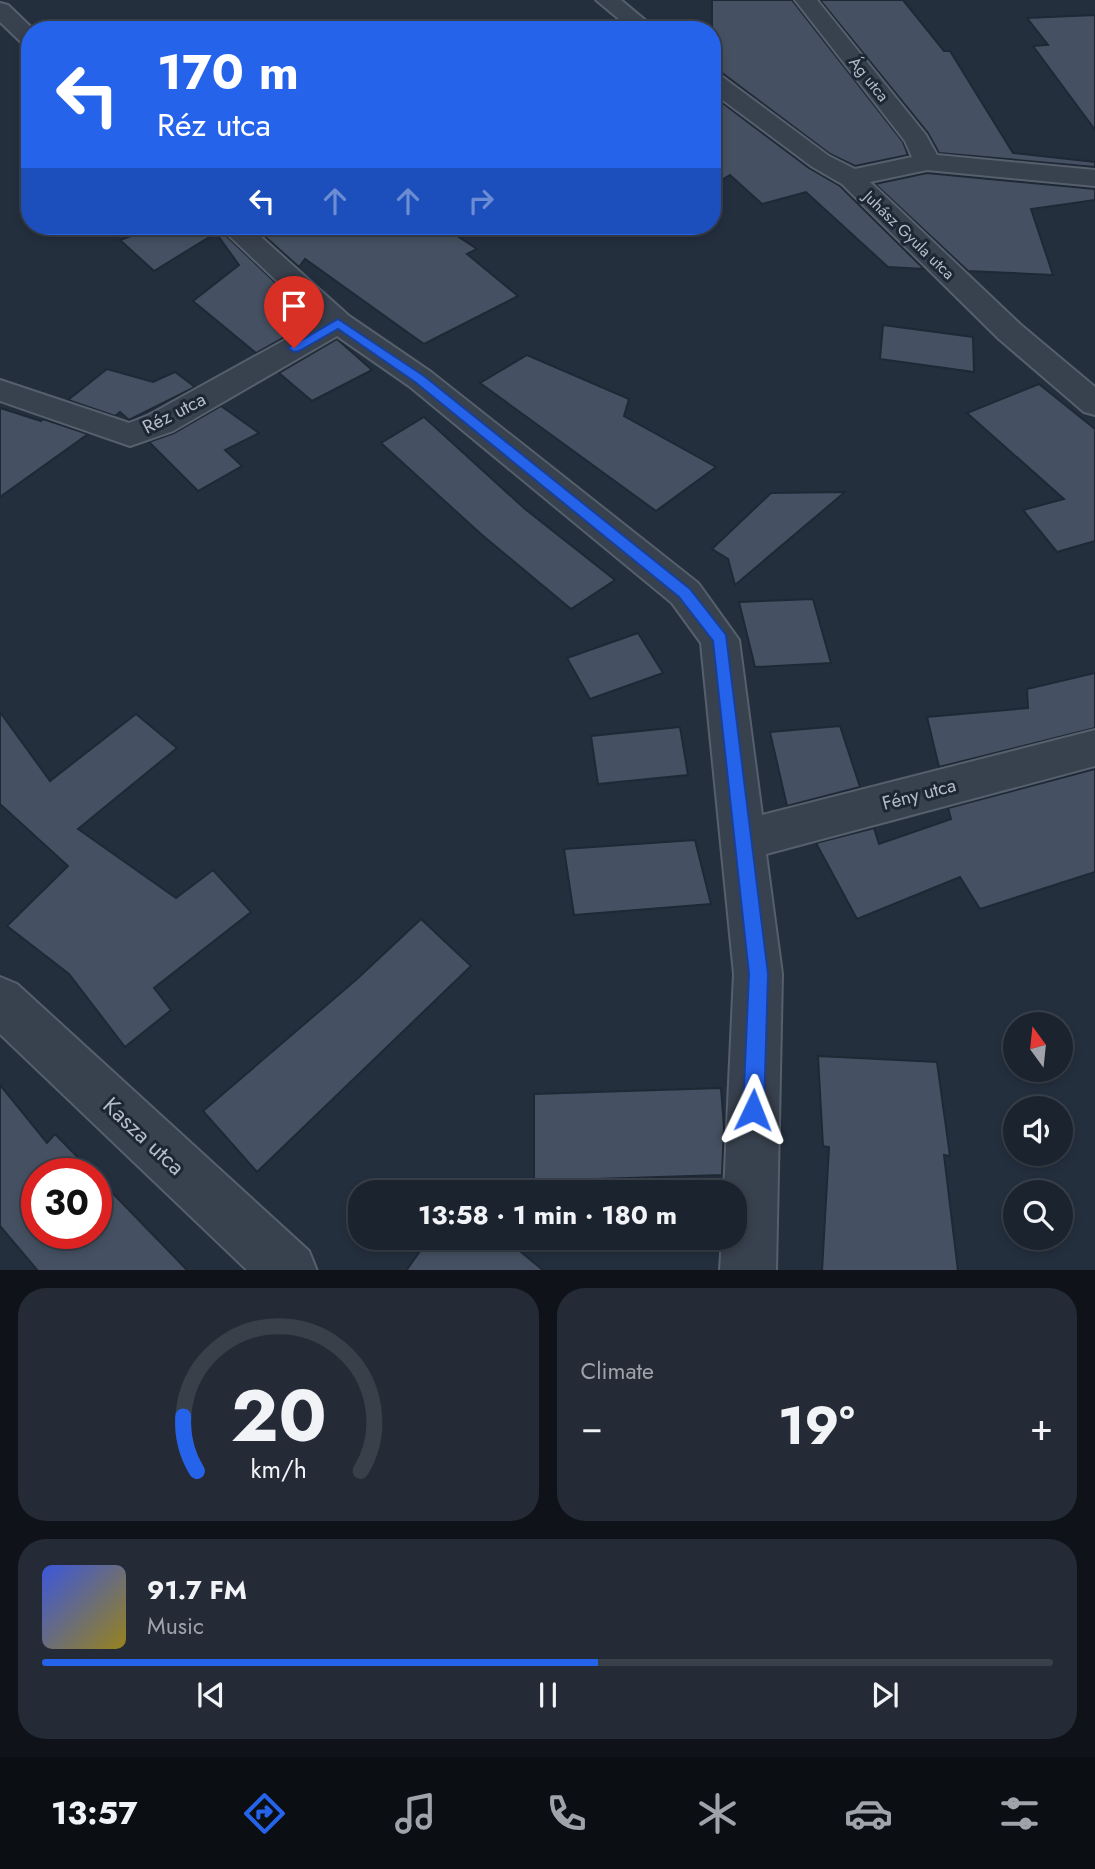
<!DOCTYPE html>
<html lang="en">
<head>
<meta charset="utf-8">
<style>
  body { margin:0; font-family:Jost,sans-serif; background:#242b36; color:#f1f3f6; height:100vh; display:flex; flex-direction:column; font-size:26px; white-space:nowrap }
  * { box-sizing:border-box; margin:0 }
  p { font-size:23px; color:#a0a4aa }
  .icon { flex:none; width:38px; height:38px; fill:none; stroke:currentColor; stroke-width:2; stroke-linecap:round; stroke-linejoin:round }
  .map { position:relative; height:1270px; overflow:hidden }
  .details { display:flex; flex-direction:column; gap:18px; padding:18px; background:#0f1319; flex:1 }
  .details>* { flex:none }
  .banner { position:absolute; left:21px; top:21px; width:700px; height:214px; border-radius:28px; box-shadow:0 4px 10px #0003,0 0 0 2px #39404a; background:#2563eb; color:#fff; overflow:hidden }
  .needle { width:46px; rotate:345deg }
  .controls { position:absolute; left:1003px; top:1012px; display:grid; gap:14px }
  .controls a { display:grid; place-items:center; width:70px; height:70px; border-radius:50%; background:#1b232e; box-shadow:0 4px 10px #0003,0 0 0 2px #39404a; font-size:35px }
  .speed { position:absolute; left:21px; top:1158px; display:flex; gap:14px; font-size:35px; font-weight:700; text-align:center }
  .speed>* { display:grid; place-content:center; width:91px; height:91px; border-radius:50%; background:#1b232e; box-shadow:0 4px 10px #0003,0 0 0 2px #39404a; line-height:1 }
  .speed .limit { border:10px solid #d22; background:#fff; color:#111 }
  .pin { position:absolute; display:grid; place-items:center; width:60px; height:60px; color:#fff; margin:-72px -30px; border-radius:50% 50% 50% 0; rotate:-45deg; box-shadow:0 0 7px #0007 }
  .pin .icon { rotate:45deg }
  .me { position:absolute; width:77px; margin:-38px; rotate:2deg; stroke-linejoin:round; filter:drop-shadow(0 0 5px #0008) }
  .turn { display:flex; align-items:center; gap:24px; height:147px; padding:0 21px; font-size:32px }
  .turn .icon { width:91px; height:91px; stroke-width:2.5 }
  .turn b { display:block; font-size:49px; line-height:60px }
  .lanes { display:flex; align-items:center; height:66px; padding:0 21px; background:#0003; justify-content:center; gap:35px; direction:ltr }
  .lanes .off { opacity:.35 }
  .big { font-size:52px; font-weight:700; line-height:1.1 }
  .details .widget { flex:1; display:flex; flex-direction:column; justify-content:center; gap:10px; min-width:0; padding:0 24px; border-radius:28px; background:#242b36 }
  .details .dial { align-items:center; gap:0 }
  .dial svg { height:182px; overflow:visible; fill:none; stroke:#39404a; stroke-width:7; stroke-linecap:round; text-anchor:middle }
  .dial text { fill:#f1f3f6; stroke:none }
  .song { display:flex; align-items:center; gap:21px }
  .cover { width:84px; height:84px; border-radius:10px; background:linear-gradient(135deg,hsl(230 70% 55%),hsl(50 70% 35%)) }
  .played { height:7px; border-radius:4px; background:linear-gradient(90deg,#2563eb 55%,#39404a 55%) }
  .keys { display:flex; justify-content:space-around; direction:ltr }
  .heat { display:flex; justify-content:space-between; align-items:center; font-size:38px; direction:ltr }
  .details .tiles { flex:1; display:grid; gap:18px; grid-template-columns:1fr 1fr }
  .widget:last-child { grid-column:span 2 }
  .trip { position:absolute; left:348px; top:1180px; width:399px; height:70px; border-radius:28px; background:#1b232e; box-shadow:0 4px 10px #0003,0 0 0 2px #39404a; font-weight:700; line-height:70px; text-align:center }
  .dock { display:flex; height:112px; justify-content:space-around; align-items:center; background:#0b0e12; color:#a0a4aa }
  .dock .icon { width:49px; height:49px }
  .dock .on { color:#2563eb }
  .dock b { font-size:32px; color:#f1f3f6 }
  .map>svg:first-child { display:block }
</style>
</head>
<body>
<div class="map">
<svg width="1095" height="1271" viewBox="0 0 1095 1271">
  <rect width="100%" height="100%" fill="#242f3e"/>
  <g fill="#455162" stroke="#1f2835" stroke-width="2">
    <path d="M 712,0 L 792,0 L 903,142 L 908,155 L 855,166 L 830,154 L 722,73 L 712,71 Z"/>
    <path d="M 820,0 L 903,0 L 944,51 L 950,51 L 1013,153 L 1095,162 L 1095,167 L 939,153 L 928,133 Z"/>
    <path d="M 1095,15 L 1095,130 L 1033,46 L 1048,45 L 1027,18 Z"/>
    <path d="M 712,95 L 809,168 L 840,186 L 924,269 L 888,267 L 806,192 L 762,204 L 730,175 L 712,186 Z"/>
    <path d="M 927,173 L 1095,189 L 1095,200 L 1031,209 L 1053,275 L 968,271 L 875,184 Z"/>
    <path d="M 159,226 L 216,226 L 315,320 L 256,353 L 193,301 L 239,265 L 216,233 L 154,271 L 120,240 Z"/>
    <path d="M 253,226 L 442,226 L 477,249 L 467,254 L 518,296 L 424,344 L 305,259 L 299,267 Z"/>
    <path d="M 883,325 L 973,337 L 974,372 L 880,359 Z"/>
    <path d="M 337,339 L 372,370 L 312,401 L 279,373 Z"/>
    <path d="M 527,355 L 629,399 L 624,416 L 716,467 L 656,511 L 480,383 Z"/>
    <path d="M 107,369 L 153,382 L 175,372 L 195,387 L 129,420 L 120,412 L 115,416 L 68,400 Z"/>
    <path d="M 1039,384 L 1095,429 L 1095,541 L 1057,552 L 1023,510 L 1064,499 L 967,413 Z"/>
    <path d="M 221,406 L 259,433 L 225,450 L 242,466 L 198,491 L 149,442 L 174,433 Z"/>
    <path d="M 0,408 L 41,421 L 43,419 L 88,434 L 0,497 Z"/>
    <path d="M 424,417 L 525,509 L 615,580 L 571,609 L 482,535 L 381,443 Z"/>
    <path d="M 845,492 L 735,585 L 728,559 L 712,549 L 771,493 Z"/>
    <path d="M 813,599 L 831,663 L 755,667 L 739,602 Z"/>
    <path d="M 638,633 L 663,673 L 590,699 L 567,658 Z"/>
    <path d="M 1095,673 L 1095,728 L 939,767 L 927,717 L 1028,708 L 1027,689 Z"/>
    <path d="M 0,712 L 50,781 L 136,714 L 177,748 L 78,829 L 176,898 L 213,870 L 251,912 L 154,988 L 171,1010 L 125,1047 L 69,974 L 7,926 L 68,866 L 0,804 Z"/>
    <path d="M 840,726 L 860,787 L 787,806 L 770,732 Z"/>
    <path d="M 680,727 L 688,775 L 598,784 L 591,736 Z"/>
    <path d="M 1095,769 L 1095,872 L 980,909 L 960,877 L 857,919 L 816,843 L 874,828 L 879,844 L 951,819 L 948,808 Z"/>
    <path d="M 695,840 L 711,904 L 574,915 L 564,849 Z"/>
    <path d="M 421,919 L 471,966 L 257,1172 L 203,1111 L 357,979 Z"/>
    <path d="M 818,1056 L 937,1062 L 950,1156 L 944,1155 L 958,1271 L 822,1271 L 829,1147 L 823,1146 Z"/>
    <path d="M 0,1085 L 47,1143 L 55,1134 L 94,1174 L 37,1174 L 37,1234 L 96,1234 L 96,1176 L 188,1271 L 38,1271 L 0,1226 Z"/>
    <path d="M 721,1088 L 724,1127 L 722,1175 L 534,1181 L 534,1094 Z"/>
    <path d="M 430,1237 L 503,1237 L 544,1271 L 406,1271 Z"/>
  </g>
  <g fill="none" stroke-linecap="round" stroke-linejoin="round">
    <g stroke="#565f6c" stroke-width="4">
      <g id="minor">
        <path d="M 596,0 L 621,0 L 657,30 L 632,30 Z"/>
        <path d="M 795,0 L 817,0 L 926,135 L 937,155 L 1095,170 L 1095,186 L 927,170 L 870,182 L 1021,325 L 1095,387 L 1095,415 L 1084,412 L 999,339 L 842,184 L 811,166 L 712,92 L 712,73 L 720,75 L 829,156 L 855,169 L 912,157 L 905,141 Z"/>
        <path d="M 0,3 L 8,5 L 34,30 L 30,30 L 30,45 L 22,43 L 0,22 Z"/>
        <path d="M 219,226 L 249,226 L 349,316 L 431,372 L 698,583 L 739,640 L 762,815 L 1095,730 L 1095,766 L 766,854 L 782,974 L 776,1271 L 720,1271 L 722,1237 L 735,1237 L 735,1192 L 724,1192 L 734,974 L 701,643 L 672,603 L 409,386 L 337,336 L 173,431 L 130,446 L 0,401 L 0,380 L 129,423 L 149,415 L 319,321 Z"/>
        <path d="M 0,977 L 17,984 L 309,1251 L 317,1271 L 248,1271 L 0,1034 Z"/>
      </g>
    </g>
    <use href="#minor" fill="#38414e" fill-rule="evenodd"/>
  </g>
  <path fill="#2563eb" stroke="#184099" stroke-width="2" d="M 338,319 L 424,376 L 690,589 L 726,635 L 768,974 L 764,1110 L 761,1117 L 753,1120 L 746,1117 L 743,1110 L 749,974 L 713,641 L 679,597 L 415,382 L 338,329 L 299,351 L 294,352 L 288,348 Z"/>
  <g text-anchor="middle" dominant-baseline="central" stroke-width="6" stroke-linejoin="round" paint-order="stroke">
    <g font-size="16" fill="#b4bcc9" stroke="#1d2633">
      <text transform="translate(869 79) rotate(51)">Ág utca</text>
      <text transform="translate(909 235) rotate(44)">Juhász Gyula utca</text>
    </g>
    <g font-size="19" fill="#b4bcc9" stroke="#1d2633">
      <text transform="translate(174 413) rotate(-27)">Réz utca</text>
      <text transform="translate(919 794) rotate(-15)">Fény utca</text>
    </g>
    <g font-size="23" fill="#b4bcc9" stroke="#1d2633">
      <text transform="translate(144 1136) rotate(43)">Kasza utca</text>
    </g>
  </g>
</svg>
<div class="controls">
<a><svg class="needle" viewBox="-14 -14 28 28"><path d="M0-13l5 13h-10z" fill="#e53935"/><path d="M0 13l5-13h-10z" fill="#a0a4aa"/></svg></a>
<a><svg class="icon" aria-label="sound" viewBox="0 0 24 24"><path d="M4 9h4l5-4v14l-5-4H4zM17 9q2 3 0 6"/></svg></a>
<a><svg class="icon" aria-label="search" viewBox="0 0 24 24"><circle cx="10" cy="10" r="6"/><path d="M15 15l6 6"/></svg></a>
</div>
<div class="speed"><div class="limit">30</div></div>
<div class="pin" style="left:294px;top:348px;background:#d93025"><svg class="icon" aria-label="arrive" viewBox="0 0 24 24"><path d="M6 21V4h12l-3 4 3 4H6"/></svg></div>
<svg class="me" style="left:753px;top:1110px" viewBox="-20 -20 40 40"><path d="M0-17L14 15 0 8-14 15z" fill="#2563eb" stroke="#fff" stroke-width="4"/></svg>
<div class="trip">13:58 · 1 min · 180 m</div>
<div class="banner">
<div class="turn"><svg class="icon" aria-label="left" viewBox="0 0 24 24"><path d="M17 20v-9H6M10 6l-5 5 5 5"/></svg><div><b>170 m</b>Réz utca</div></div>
<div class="lanes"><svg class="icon" aria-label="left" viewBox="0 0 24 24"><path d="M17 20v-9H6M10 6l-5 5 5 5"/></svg><svg class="icon off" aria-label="ahead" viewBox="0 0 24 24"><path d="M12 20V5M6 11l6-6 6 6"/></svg><svg class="icon off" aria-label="ahead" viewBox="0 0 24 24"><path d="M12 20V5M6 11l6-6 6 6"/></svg><svg class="icon off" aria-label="right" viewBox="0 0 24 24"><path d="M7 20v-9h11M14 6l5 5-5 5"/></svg></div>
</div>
</div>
<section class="details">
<div class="tiles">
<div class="widget dial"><svg viewBox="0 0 100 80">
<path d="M14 69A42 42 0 1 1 86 69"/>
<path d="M14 69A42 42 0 0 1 8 45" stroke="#2563eb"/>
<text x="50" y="56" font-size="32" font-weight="700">20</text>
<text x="50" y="72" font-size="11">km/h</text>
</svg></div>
<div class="widget"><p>Climate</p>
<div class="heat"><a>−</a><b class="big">19°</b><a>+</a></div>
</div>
<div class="widget">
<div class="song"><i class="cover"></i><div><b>91.7 FM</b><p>Music</p></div></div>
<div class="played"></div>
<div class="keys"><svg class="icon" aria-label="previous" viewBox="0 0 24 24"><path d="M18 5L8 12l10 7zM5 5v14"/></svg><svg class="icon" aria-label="pause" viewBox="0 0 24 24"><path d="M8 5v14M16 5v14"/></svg><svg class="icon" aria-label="next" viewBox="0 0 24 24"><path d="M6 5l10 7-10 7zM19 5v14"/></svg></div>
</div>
</div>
</section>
<nav class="dock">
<b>13:57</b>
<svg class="icon on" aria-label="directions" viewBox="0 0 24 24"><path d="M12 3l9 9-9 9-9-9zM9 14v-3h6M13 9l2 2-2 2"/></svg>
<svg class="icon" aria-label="music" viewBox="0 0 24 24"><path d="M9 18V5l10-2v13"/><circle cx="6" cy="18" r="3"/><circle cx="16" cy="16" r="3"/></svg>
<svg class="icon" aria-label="phone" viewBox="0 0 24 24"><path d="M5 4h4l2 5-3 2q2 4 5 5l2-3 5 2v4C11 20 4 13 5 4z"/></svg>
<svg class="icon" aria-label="climate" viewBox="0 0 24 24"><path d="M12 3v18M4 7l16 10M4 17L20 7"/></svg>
<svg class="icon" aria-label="car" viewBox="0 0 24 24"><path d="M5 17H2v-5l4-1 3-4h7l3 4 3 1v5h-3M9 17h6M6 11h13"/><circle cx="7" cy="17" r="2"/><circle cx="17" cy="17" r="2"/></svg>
<svg class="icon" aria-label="filters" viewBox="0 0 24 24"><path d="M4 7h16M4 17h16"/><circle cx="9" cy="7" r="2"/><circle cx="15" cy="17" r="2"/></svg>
</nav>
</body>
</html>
